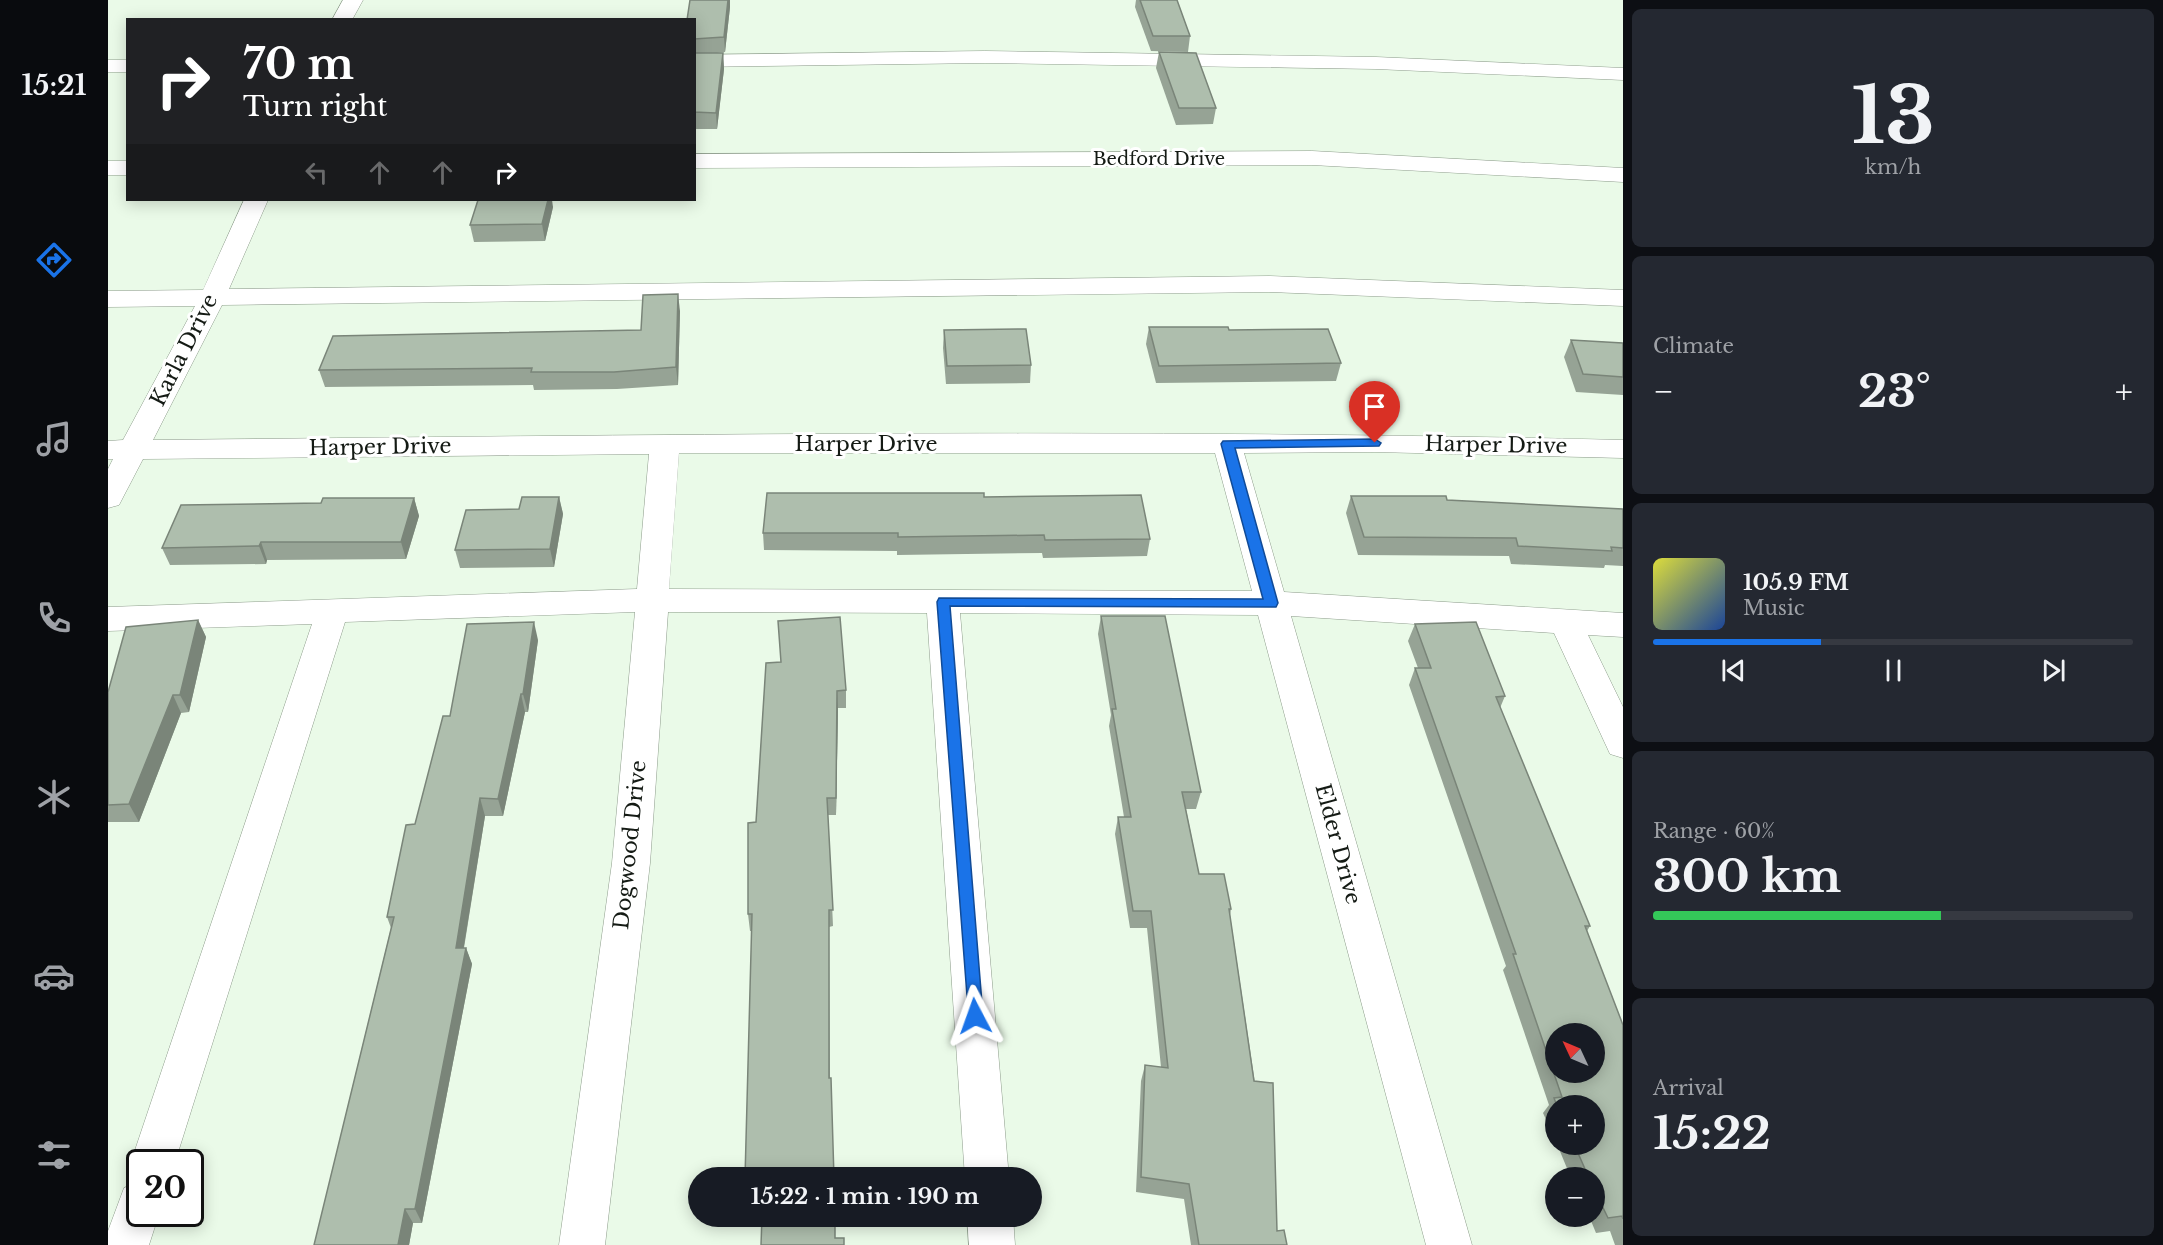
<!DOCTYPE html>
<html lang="en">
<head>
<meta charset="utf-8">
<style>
  body { margin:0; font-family:"Libre Baskerville",serif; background:#242831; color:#f1f3f6; height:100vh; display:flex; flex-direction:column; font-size:22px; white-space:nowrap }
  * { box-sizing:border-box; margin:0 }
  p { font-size:20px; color:#9ea1a6 }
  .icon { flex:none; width:33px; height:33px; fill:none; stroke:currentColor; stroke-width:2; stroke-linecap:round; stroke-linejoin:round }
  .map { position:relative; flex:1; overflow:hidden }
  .drawer { display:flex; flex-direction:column; gap:9px; padding:9px; background:#0d0f14; width:540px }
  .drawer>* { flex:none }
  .top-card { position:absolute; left:18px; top:18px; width:570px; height:183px; border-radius:0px; box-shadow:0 3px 15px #0003; background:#202124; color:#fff; overflow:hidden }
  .needle { width:39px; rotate:314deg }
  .tools { position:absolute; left:1437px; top:1023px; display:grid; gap:12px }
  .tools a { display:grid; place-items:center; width:60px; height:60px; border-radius:50%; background:#171b24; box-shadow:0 3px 15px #0003; font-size:30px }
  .speed { position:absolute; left:18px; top:1149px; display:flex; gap:12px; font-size:30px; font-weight:700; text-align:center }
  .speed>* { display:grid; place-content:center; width:78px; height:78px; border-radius:50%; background:#171b24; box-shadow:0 3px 15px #0003; line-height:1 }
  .speed .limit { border:3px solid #111; border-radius:9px; background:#fff; color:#111 }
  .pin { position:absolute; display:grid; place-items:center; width:51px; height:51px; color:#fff; margin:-62px -26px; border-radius:50% 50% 50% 0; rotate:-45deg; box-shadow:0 0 6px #0007 }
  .pin .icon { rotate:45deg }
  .me { position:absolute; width:66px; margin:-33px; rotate:356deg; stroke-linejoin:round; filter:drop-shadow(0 0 4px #0008) }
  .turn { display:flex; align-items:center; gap:21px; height:126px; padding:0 18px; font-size:27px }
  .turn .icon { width:78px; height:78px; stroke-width:2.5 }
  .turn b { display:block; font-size:42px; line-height:51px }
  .lanes { display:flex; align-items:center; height:57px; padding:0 18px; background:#0003; justify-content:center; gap:30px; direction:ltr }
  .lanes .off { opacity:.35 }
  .big { font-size:45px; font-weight:700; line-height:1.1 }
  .drawer .card { flex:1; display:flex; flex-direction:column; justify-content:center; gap:9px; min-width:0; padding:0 21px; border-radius:9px; background:#242831 }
  .drawer .dial { align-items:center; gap:0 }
  .dial b { font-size:78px; line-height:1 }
  .song { display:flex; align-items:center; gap:18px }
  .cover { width:72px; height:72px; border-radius:9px; background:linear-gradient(135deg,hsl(60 70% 55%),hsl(220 70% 35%)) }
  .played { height:6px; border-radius:3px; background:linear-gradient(90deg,#1a73e8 35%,#363941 35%) }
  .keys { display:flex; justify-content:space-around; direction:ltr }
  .heat { display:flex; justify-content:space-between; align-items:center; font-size:33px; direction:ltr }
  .charge { height:9px; border-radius:4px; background:linear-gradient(90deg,#34c759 60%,#363941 0) }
  .trip { position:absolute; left:580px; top:1167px; width:354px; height:60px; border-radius:30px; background:#171b24; box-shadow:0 3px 15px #0003; font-weight:700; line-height:60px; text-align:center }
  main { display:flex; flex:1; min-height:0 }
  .menu { display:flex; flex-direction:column; width:108px; justify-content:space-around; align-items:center; background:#090b0e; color:#9ea1a6 }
  .menu .icon { width:42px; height:42px }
  .menu .selected { color:#1a73e8 }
  .menu b { font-size:27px; color:#f1f3f6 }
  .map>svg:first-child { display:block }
</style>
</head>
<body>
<main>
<nav class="menu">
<b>15:21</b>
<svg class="icon selected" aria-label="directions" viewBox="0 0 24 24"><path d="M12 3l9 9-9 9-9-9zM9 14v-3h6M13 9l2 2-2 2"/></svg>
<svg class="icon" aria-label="music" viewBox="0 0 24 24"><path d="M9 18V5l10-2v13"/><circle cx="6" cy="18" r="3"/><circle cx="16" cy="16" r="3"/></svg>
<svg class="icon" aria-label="phone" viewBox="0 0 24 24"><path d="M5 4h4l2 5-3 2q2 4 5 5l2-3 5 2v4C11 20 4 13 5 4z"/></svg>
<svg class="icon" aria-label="climate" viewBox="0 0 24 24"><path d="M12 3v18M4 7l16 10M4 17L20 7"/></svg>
<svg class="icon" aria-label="car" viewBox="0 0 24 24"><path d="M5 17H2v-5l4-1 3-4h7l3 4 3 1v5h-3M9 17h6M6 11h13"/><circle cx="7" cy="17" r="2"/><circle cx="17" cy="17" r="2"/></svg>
<svg class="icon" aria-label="filters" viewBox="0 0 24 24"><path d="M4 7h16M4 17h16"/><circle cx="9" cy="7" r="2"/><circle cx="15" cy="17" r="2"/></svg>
</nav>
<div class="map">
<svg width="1515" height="1245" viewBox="0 0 1515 1245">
  <rect width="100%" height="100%" fill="#eafae8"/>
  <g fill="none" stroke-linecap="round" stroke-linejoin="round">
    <g stroke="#8d9c8b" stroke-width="1">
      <g id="minor">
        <path d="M 235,0 L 255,0 L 244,20 L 224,20 Z"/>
        <path d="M 877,51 L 1268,57 L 1515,68 L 1515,80 L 1268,69 L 877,63 L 586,67 L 586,55 Z"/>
        <rect x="0" y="60" width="20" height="12"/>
        <path d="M 1204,151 L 1515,168 L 1515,182 L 1204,165 L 586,168 L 586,154 Z"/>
        <rect x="0" y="161" width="20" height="14"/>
        <path d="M 136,200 L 160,200 L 121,289 L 1161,276 L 1515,290 L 1515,306 L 1161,292 L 114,305 L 45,440 C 535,435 1025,428 1515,440 L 1515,458 L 1267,452 L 1136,453 L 1176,592 L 1515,613 L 1515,637 L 1480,635 L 1515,707 L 1515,758 L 1502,754 L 1446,633 L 1183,616 L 1364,1245 L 1318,1245 L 1150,615 L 852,613 L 901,1178 L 857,1178 L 819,613 L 560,612 L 542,863 L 497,1245 L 451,1245 L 504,863 L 527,612 L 237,622 L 67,1162 L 32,1162 L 32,1178 L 29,1177 L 23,1162 L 204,624 L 0,631 L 0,607 L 529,589 L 541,454 L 35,459 L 11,505 L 0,508 L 0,469 L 5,459 L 0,459 L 0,441 L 15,440 L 87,306 L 0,307 L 0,291 L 95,290 ZM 571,453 L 1107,453 L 1144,591 L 561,589 Z"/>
        <path d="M 32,1182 L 32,1214 L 51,1214 L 41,1245 L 0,1245 L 0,1231 L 16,1188 Z"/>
        <path d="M 859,1216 L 905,1216 L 907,1245 L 861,1245 Z"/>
      </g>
    </g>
    <use href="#minor" fill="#fff" fill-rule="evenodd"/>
  </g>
  <g fill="#96a395">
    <path d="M 1028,0 L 1069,0 L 1082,36 L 1080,52 L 1043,51 L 1027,7 Z"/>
    <path d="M 622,7 L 617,52 L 609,53 L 615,53 L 616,69 L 609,129 L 586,129 L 586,20 Z"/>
    <path d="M 1051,52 L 1108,108 L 1105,124 L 1068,125 L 1048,68 Z"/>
    <path d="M 445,207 L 437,241 L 366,242 L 362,225 Z"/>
    <path d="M 572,311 L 570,385 L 509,389 L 426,390 L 425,385 L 217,387 L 211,370 L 533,330 Z"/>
    <path d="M 1041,327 L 1121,330 L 1233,363 L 1228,381 L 1048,383 L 1038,344 Z"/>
    <path d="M 836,330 L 923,365 L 922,383 L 838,384 L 835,348 Z"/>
    <path d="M 1463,340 L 1515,343 L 1515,395 L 1468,392 L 1456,357 Z"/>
    <path d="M 1243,496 L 1515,509 L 1515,566 L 1497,565 L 1496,568 L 1403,564 L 1401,556 L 1250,555 L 1238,513 Z"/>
    <path d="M 451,497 L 455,514 L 446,567 L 352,568 L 347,550 L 411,509 Z"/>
    <path d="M 876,497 L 1042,539 L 1039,556 L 935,558 L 934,553 L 789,555 L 789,551 L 656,550 L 655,533 Z"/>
    <path d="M 306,498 L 311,516 L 298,559 L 159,560 L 158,564 L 62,565 L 54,548 L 213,503 Z"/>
    <path d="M 993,616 L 1093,792 L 1088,809 L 1078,809 L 1091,874 L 1123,909 L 1122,915 L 1169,1231 L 1179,1245 L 1083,1245 L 1076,1199 L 1028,1192 L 1033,1081 L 1037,1065 L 1053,1067 L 1039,928 L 1022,928 L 1007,834 L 1010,817 L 1016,817 L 1001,726 L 1003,715 L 990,634 Z"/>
    <path d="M 90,620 L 98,637 L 81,712 L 73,713 L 31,822 L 0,822 L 0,692 Z"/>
    <path d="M 1307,624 L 1397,696 L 1392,708 L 1482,926 L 1479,931 L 1515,1025 L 1515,1245 L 1507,1245 L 1502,1231 L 1488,1233 L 1481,1216 L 1486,1216 L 1486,1178 L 1463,1178 L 1449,1144 L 1486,1144 L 1486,1106 L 1448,1106 L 1448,1141 L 1435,1113 L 1441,1105 L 1395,970 L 1398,966 L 1301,685 L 1307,668 L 1310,668 L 1300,641 Z"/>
    <path d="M 430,640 L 420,712 L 417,712 L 395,816 L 377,816 L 356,948 L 358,948 L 364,964 L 314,1223 L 305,1223 L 301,1245 L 206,1245 L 283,928 L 279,917 L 307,824 L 342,716 Z"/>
    <path d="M 658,663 L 738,690 L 738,708 L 730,708 L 728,815 L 720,815 L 725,926 L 721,927 L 722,1078 L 726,1178 L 643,931 L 642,931 L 640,914 L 648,822 Z"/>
  </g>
  <g fill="#7a8579">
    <path d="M 620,0 L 622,0 L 622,7 L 617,52 L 616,37 Z"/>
    <path d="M 615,53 L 616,69 L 609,129 L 608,113 Z"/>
    <path d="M 440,200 L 444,200 L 445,207 L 437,241 L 434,224 Z"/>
    <path d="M 570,294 L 572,311 L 570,385 L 568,367 Z"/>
    <path d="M 451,497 L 455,514 L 446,567 L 442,549 Z"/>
    <path d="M 306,498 L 311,516 L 298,559 L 293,542 Z"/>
    <path d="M 153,542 L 159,560 L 158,564 L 151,546 Z"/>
    <path d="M 90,620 L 98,637 L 81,712 L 72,695 Z"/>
    <path d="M 426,622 L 430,640 L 420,712 L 415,694 Z"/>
    <path d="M 729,691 L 730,708 L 728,815 L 728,798 Z"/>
    <path d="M 413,694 L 417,712 L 395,816 L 390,799 Z"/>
    <path d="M 65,695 L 73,713 L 31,822 L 21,804 Z"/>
    <path d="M 372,798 L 377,816 L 353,964 L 348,948 Z"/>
    <path d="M 358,948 L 364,964 L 314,1223 L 307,1209 Z"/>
    <path d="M 297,1209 L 305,1223 L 301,1245 L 290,1245 Z"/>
  </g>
  <g fill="#aebead" stroke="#7a8579" stroke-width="1.5" fill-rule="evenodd">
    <path d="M 582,0 L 620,0 L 616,37 L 586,39 L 586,20 L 579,20 Z"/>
    <path d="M 1032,0 L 1069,0 L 1082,36 L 1045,36 Z"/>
    <path d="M 1051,52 L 1088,53 L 1108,108 L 1071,108 Z"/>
    <path d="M 586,53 L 615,53 L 608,113 L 586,112 Z"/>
    <path d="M 370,200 L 440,200 L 434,224 L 362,225 Z"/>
    <path d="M 570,294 L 568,367 L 506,372 L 423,372 L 424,368 L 211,370 L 225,336 L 533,330 L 535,295 Z"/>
    <path d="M 1041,327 L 1120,327 L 1121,330 L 1220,329 L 1233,363 L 1051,366 Z"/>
    <path d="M 918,329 L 923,365 L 839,366 L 836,330 Z"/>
    <path d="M 1463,340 L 1515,343 L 1515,377 L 1475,374 Z"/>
    <path d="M 659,493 L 876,493 L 876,497 L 1033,495 L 1042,539 L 937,540 L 936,535 L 790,537 L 790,533 L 655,533 Z"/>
    <path d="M 1243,496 L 1338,496 L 1339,500 L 1515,509 L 1515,548 L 1503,547 L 1504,551 L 1410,546 L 1408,538 L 1256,537 Z"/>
    <path d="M 414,497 L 451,497 L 442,549 L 347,550 L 358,510 L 411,509 Z"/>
    <path d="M 215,498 L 306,498 L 293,542 L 153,542 L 151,546 L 54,548 L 73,505 L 213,503 Z"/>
    <path d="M 993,616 L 1057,616 L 1093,792 L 1074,792 L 1091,874 L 1116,874 L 1123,909 L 1121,909 L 1146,1081 L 1165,1083 L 1169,1231 L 1176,1230 L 1179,1245 L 1091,1245 L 1081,1184 L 1033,1177 L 1037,1065 L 1060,1068 L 1043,911 L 1025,911 L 1010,817 L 1023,817 L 1004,709 L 1008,709 Z"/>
    <path d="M 732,617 L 738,690 L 729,691 L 728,798 L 719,798 L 725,910 L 721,910 L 721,1078 L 723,1078 L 726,1178 L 637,1178 L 644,914 L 640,914 L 640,823 L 648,822 L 658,663 L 673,662 L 670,621 Z"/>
    <path d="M 90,620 L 72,695 L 65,695 L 21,804 L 0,805 L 0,692 L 18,627 Z"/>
    <path d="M 426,622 L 415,694 L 413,694 L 390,799 L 372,798 L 348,948 L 358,948 L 307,1209 L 297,1209 L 290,1245 L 206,1245 L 286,917 L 279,917 L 298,825 L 307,824 L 335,716 L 342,716 L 359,624 Z"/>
    <path d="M 1368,622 L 1397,696 L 1388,697 L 1482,926 L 1477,926 L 1515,1025 L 1515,1219 L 1514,1216 L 1500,1218 L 1486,1189 L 1486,1178 L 1481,1178 L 1466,1144 L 1486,1144 L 1486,1106 L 1449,1106 L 1446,1098 L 1454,1097 L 1405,954 L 1408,954 L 1307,668 L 1323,668 L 1307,624 ZM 1448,1034 L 1486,1034 L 1486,1072 L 1448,1072 Z"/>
    <path d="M 654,1216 L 727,1216 L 727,1238 L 736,1238 L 736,1245 L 653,1245 Z"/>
  </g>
  <path fill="#1a73e8" stroke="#114b97" stroke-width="1.5" d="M 1267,439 L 1273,443 L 1271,446 L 1127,448 L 1170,603 L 1168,607 L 842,606 L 875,1016 L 873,1022 L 867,1024 L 861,1022 L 829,602 L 831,598 L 1155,599 L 1113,444 L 1115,441 Z"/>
  <g text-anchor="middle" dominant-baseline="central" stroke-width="6" stroke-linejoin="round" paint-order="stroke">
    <g font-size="18" fill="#141a14" stroke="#fff">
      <text x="1051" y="159">Bedford Drive</text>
    </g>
    <g font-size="21" fill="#141a14" stroke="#fff">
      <text transform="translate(76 350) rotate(-63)">Karla Drive</text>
      <text x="758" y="444">Harper Drive</text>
      <text transform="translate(1388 445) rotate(1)">Harper Drive</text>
      <text transform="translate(272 447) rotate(-1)">Harper Drive</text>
      <text transform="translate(1230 844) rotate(75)">Elder Drive</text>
      <text transform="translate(522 845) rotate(-84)">Dogwood Drive</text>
    </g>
  </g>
</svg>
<div class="tools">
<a><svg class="needle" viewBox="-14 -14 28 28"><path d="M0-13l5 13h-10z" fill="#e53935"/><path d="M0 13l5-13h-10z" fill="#9ea1a6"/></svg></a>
<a>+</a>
<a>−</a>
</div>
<div class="speed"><div class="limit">20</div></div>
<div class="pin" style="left:1267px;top:443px;background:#d93025"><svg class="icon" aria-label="arrive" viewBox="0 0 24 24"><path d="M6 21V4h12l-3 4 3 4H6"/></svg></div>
<svg class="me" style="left:867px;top:1016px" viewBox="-20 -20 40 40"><path d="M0-17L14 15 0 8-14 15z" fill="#1a73e8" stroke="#fff" stroke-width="4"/></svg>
<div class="trip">15:22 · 1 min · 190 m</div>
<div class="top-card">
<div class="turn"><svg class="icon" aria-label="right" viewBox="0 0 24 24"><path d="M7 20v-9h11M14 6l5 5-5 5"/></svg><div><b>70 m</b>Turn right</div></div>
<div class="lanes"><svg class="icon off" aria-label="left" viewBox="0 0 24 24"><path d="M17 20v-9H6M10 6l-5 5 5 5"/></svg><svg class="icon off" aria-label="ahead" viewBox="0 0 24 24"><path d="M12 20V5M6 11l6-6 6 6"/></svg><svg class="icon off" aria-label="ahead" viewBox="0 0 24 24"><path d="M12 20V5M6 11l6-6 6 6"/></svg><svg class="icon" aria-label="right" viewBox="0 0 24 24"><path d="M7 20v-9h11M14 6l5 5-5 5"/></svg></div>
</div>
</div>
<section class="drawer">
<div class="card dial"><b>13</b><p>km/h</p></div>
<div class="card"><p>Climate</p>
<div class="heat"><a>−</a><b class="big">23°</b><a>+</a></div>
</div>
<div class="card">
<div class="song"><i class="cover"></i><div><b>105.9 FM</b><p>Music</p></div></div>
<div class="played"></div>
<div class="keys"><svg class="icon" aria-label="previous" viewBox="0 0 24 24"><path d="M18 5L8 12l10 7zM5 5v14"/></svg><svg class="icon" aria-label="pause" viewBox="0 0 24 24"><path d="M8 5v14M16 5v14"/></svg><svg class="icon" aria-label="next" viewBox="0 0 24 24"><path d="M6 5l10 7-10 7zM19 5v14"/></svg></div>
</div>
<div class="card"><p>Range · 60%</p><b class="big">300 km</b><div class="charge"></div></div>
<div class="card"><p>Arrival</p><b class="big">15:22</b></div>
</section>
</main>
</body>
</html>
